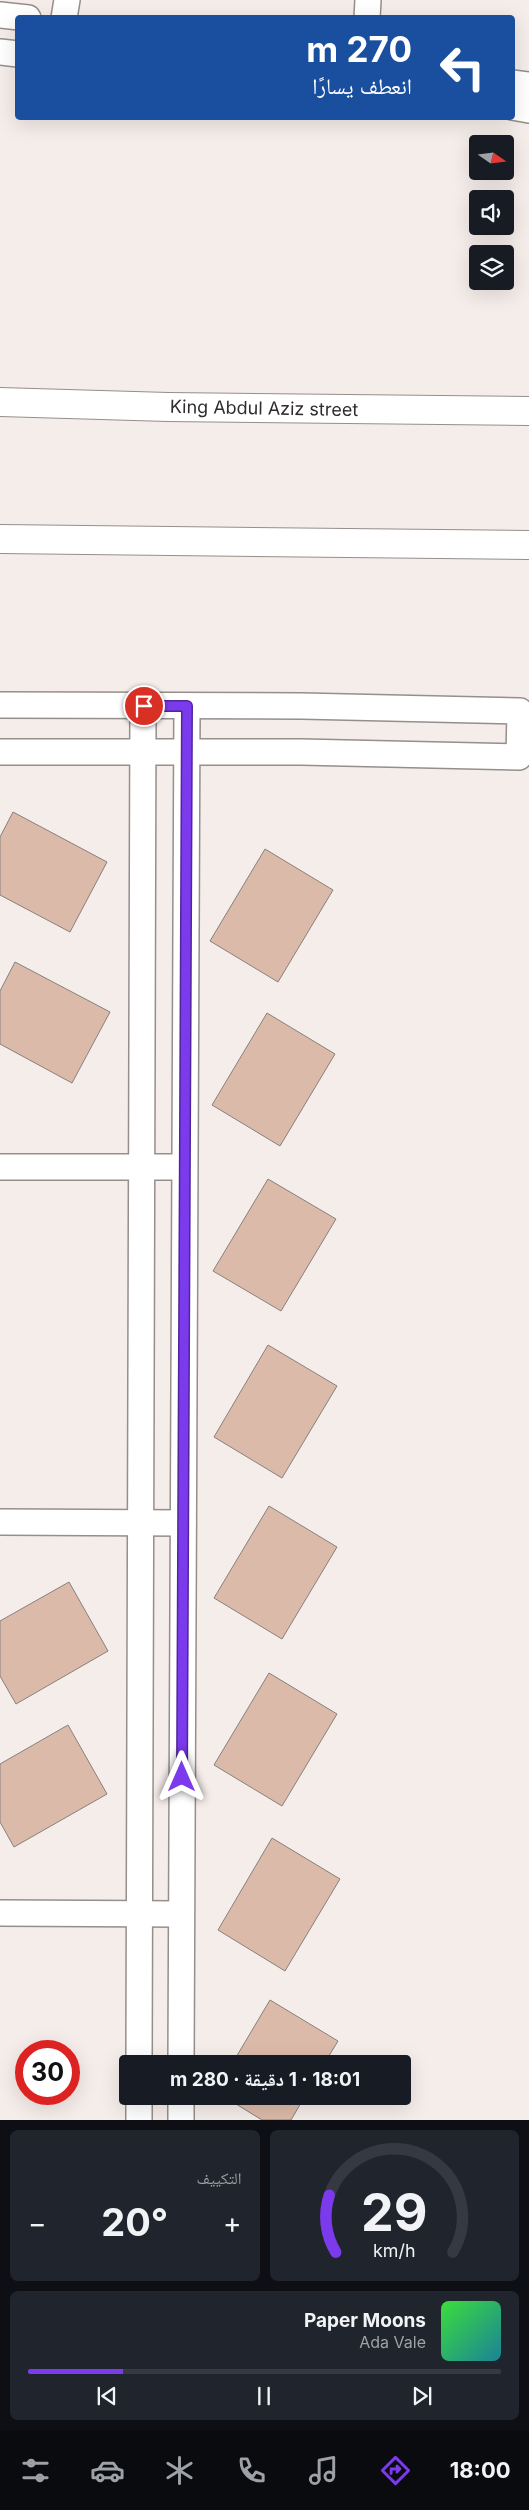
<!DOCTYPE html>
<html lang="ar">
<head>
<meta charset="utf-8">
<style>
  body { margin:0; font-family:Inter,"Noto Naskh Arabic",sans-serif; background:#20242c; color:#f1f3f6; direction:rtl; height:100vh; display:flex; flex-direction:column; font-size:19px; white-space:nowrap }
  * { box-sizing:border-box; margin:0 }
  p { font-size:16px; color:#9ea1a6 }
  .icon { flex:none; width:28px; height:28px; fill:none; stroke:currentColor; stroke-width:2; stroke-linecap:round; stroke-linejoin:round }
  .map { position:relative; height:2120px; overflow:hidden; direction:ltr }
  .sheet { display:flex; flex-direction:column; gap:10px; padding:10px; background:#0d0f14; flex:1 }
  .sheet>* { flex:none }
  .guide { position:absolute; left:15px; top:15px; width:500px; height:105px; border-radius:5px; box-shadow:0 5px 20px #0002; direction:rtl; background:#1a4fa0; color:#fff; overflow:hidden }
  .needle { width:32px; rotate:104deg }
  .fabs { position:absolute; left:469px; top:135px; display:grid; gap:10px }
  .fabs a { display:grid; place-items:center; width:45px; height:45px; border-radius:5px; background:#171b24; box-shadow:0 5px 20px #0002; font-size:25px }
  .speed { position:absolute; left:15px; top:2040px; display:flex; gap:10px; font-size:25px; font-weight:700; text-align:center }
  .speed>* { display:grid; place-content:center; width:65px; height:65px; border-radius:50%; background:#171b24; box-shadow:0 5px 20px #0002; line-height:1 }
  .speed .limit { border:8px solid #d22; background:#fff; color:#111 }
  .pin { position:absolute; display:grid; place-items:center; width:42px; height:42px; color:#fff; margin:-21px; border:2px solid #fff; border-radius:50%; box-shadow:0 1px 5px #0007 }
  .me { position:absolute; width:55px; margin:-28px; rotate:0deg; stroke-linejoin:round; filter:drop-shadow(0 0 4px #0008) }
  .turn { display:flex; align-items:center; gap:18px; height:105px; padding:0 20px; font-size:22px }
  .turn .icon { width:65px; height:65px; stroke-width:2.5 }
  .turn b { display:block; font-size:35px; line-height:42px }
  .big { font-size:38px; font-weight:700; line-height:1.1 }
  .sheet .widget { flex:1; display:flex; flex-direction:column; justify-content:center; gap:8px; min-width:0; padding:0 18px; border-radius:8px; background:#20242c }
  .sheet .dial { align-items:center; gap:0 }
  .dial svg { height:130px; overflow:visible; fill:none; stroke:#363941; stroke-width:7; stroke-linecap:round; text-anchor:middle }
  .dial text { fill:#f1f3f6; stroke:none }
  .song { display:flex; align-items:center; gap:15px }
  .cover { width:60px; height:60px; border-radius:8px; background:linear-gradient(135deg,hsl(120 70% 55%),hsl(190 70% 35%)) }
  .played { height:5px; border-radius:2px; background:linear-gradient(90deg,#7c3aed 20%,#363941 20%) }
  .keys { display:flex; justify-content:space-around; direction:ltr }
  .heat { display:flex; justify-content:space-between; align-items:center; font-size:28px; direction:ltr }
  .sheet .tiles { flex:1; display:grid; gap:10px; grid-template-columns:1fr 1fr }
  .widget:last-child { grid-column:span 2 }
  .trip { position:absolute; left:119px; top:2055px; width:292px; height:50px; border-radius:5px; background:#171b24; box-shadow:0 5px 20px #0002; font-weight:700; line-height:50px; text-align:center; direction:rtl }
  .dock { display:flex; height:80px; justify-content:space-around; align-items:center; background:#090b0e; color:#9ea1a6 }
  .dock .icon { width:35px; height:35px }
  .dock .on { color:#7c3aed }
  .dock b { font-size:22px; color:#f1f3f6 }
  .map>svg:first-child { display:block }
</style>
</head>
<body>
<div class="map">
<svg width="529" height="2120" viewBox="0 0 529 2120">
  <rect width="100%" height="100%" fill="#f5edea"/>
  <g fill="#dcbaa9" stroke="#87807d">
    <path d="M 13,812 L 107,862 L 70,932 L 0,895 L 0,837 Z"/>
    <path d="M 265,849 L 333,890 L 278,982 L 210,941 Z"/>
    <path d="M 15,962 L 110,1012 L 72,1083 L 0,1044 L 0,991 Z"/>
    <path d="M 267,1013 L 335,1054 L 280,1146 L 212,1105 Z"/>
    <path d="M 268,1179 L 336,1219 L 281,1311 L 213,1271 Z"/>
    <path d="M 268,1345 L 337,1386 L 282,1478 L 214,1437 Z"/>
    <path d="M 269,1506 L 337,1547 L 282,1639 L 214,1598 Z"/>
    <path d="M 69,1582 L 108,1651 L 16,1704 L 0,1676 L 0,1621 Z"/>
    <path d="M 269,1673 L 337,1714 L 282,1806 L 214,1765 Z"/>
    <path d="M 68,1725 L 107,1794 L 14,1847 L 0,1822 L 0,1764 Z"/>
    <path d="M 272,1838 L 340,1879 L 285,1971 L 218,1930 Z"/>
    <path d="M 270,2000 L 338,2041 L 324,2064 L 232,2064 Z"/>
    <path d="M 223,2096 L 305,2096 L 291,2120 L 262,2120 Z"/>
  </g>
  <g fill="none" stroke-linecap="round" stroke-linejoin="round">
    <g stroke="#958e8b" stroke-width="28">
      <g id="minor">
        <path d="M 0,15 L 28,18"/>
        <path d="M 64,18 L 67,0"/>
        <path d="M 367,18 L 368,0"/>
        <path d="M 0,52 L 18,54"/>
        <path d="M 512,83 L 529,85"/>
        <path d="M 512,107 L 529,110"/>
        <path d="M 0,705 L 302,706 L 520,711 L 519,757 L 301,752 L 0,752"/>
        <path d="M 0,1167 L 184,1167"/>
        <path d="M 0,1522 L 183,1523"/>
        <path d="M 0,1913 L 181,1914"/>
        <path d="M 139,2064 L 143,705"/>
        <path d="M 181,2064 L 187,706"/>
        <path d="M 139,2120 L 139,2096"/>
        <path d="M 181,2120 L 181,2096"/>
      </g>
    </g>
    <g stroke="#958e8b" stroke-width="30">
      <g id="primary">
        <path d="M 0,402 L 168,407 L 529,411"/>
        <path d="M 0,539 L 529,545"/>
      </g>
    </g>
    <use href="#minor" stroke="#fff" stroke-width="25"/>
    <use href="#primary" stroke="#fff" stroke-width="28"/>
  </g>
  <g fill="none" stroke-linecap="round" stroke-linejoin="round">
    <g stroke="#51269a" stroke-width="12">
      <path id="route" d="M 144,706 L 187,706 L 182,1777"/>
    </g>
    <use href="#route" stroke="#7c3aed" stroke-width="9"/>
  </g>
  <g text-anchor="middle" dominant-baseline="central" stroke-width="4" stroke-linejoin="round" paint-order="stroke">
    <g font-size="18" fill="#2f2c2b" stroke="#fff">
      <text transform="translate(264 408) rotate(1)">King Abdul Aziz street</text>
    </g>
  </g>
</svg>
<div class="fabs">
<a><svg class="needle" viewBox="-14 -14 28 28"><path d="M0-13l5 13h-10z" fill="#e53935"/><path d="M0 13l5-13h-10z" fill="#9ea1a6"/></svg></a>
<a><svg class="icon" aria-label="sound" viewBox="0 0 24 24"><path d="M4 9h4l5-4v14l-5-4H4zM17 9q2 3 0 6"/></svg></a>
<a><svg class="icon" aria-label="layers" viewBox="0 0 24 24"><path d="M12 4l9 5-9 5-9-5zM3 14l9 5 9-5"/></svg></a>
</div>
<div class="speed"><div class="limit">30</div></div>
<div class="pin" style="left:144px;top:706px;background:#d93025"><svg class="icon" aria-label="arrive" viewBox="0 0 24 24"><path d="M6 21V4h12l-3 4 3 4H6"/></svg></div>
<svg class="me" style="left:182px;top:1777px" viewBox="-20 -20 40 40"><path d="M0-17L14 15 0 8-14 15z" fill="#7c3aed" stroke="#fff" stroke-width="4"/></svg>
<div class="trip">18:01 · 1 دقيقة · 280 m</div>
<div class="guide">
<div class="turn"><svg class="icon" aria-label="left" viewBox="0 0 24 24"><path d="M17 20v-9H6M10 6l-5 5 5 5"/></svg><div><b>270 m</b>انعطف يسارًا</div></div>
</div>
</div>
<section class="sheet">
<div class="tiles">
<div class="widget dial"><svg viewBox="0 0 100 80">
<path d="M14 69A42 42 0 1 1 86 69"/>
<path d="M14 69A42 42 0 0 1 10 34" stroke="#7c3aed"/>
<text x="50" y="56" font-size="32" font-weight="700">29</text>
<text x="50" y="72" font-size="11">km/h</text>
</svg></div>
<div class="widget"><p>التكييف</p>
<div class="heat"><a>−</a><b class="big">20°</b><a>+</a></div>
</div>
<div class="widget">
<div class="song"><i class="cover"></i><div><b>Paper Moons</b><p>Ada Vale</p></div></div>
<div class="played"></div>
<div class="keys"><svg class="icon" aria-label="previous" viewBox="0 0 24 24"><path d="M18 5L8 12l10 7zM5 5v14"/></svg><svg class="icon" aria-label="pause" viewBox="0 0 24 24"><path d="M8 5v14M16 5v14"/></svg><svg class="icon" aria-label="next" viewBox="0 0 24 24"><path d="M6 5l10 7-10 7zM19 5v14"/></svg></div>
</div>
</div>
</section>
<nav class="dock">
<b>18:00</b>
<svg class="icon on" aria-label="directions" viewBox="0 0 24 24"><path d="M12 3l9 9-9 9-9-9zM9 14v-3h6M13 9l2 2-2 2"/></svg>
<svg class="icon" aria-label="music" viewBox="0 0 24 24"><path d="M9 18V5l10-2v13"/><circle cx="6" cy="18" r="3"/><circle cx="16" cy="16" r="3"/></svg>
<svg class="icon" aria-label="phone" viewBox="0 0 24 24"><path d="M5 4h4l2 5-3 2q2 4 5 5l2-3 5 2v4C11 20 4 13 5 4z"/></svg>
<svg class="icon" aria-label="climate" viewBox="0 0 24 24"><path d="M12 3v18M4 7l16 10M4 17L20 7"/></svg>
<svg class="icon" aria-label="car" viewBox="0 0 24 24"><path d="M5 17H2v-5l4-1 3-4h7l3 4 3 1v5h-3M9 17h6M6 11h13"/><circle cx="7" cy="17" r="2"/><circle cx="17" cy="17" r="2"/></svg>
<svg class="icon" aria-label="filters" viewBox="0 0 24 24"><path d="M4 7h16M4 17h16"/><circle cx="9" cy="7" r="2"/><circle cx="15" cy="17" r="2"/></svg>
</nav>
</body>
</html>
